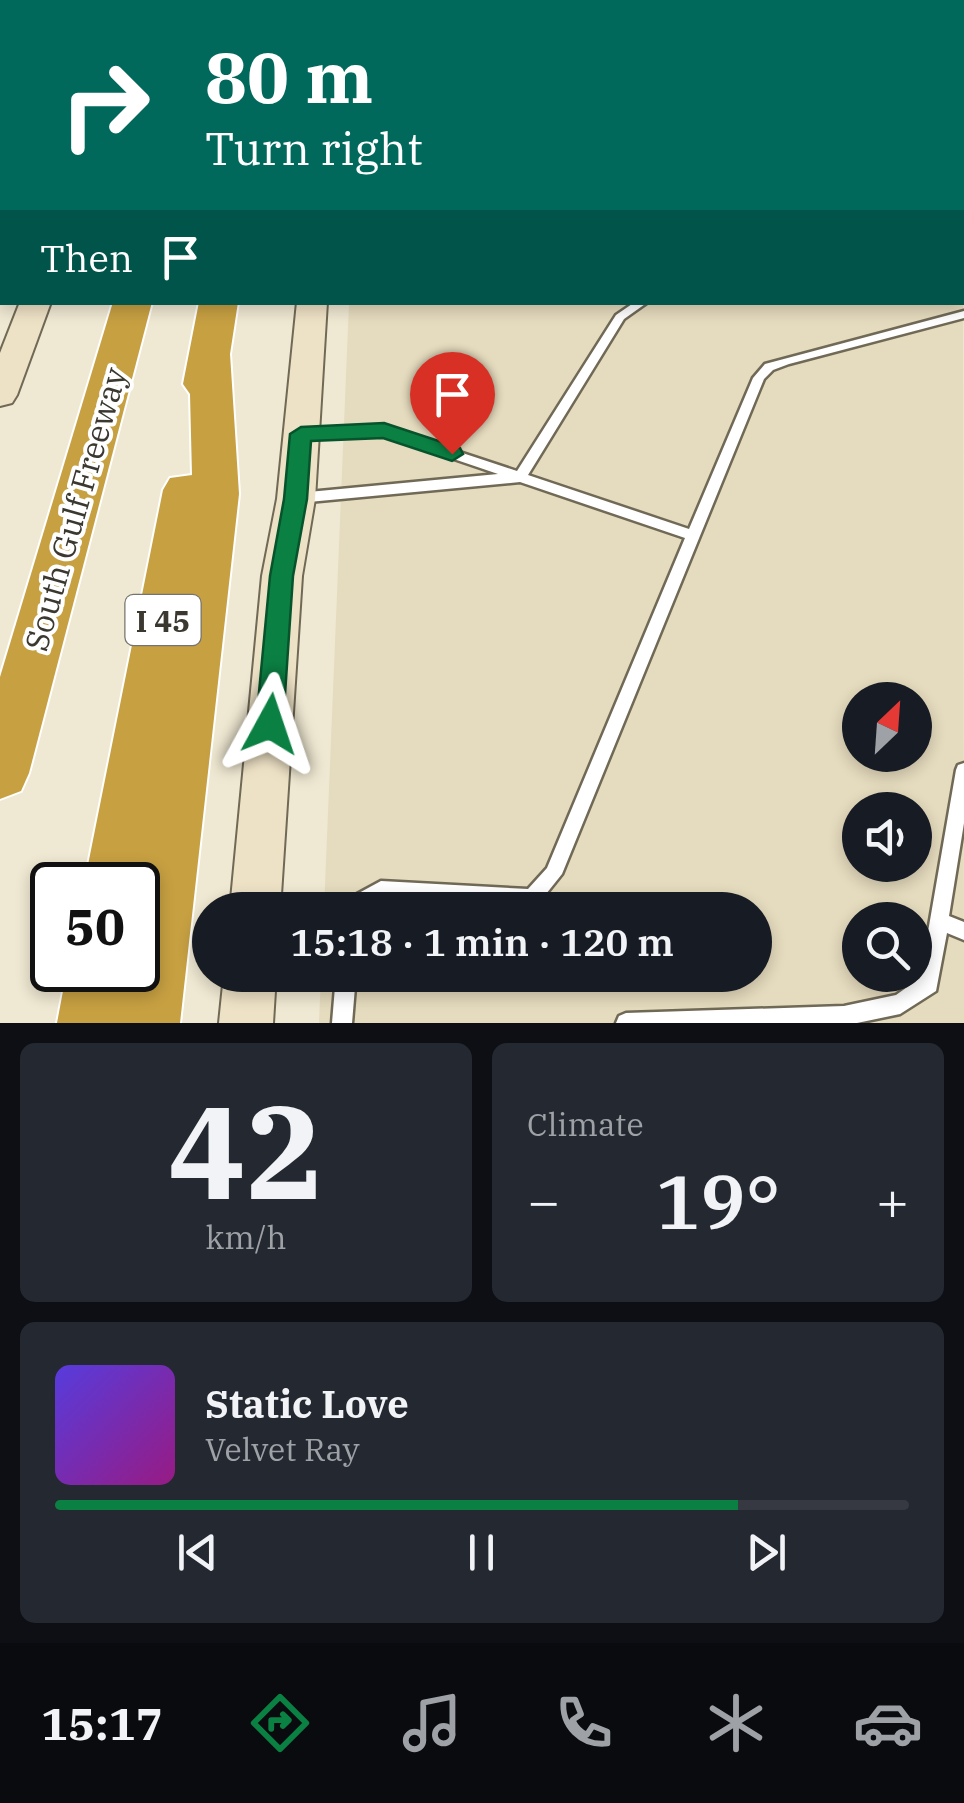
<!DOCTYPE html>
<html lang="en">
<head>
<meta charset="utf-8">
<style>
  body { margin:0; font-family:"IBM Plex Serif",serif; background:#242831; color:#f1f3f6; height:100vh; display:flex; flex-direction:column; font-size:38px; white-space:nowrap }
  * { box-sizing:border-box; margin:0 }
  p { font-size:32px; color:#9ea1a6 }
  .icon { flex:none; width:55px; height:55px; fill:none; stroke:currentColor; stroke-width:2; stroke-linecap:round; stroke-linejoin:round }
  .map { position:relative; height:1023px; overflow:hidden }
  .panel { display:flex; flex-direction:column; gap:20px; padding:20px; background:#0d0f14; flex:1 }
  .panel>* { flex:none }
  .hud { position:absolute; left:0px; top:0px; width:965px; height:305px; box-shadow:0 5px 15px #0003; background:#00695c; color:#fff; overflow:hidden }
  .needle { width:65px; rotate:25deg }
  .fabs { position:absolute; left:842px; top:682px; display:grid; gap:20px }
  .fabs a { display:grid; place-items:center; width:90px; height:90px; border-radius:50%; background:#171b24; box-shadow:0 5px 15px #0003; font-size:50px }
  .speed { position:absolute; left:30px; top:862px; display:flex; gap:20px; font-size:50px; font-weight:700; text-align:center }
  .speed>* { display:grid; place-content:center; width:130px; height:130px; border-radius:50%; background:#171b24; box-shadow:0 5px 15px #0003; line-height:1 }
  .speed .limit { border:5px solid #111; border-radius:15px; background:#fff; color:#111 }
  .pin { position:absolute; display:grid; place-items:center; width:85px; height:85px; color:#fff; margin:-102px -42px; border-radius:50% 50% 50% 0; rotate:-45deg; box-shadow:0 0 10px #0007 }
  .pin .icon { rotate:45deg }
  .me { position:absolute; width:110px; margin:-55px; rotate:5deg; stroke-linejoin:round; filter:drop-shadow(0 0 8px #0008) }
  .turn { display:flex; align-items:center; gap:35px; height:210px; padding:0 40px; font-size:45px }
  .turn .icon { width:130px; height:130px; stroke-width:2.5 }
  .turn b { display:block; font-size:70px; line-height:85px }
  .then { display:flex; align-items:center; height:95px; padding:0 40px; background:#0003; gap:20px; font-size:38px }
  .big { font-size:75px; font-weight:600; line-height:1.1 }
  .panel .card { flex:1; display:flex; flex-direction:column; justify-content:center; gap:15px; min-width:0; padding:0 35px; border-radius:15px; background:#242831 }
  .panel .dial { align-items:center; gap:0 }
  .dial b { font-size:130px; line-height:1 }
  .song { display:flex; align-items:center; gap:30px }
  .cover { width:120px; height:120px; border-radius:15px; background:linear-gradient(135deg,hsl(250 70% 55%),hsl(310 70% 35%)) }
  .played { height:10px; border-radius:5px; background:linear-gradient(90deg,#0b8043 80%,#363941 80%) }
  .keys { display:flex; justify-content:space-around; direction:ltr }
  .heat { display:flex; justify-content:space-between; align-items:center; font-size:55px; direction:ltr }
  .panel .tiles { flex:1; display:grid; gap:20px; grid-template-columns:1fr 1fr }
  .card:last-child { grid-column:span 2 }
  .trip { position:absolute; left:192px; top:892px; width:580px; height:100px; border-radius:50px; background:#171b24; box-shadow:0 5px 15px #0003; font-weight:600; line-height:100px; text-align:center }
  .tabs { display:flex; height:160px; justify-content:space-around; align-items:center; background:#090b0e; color:#9ea1a6 }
  .tabs .icon { width:70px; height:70px }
  .tabs .on { color:#0b8043 }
  .tabs b { font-size:45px; color:#f1f3f6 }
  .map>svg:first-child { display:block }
</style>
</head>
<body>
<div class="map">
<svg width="964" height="1023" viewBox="0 0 964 1023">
  <rect width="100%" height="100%" fill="#efe8d2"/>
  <path fill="#e5dbbe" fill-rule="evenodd" d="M 963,76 L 964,1023 L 319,1023 L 321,975 L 755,975 L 755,910 L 324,910 L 349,303 L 962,302 ZM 860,700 L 915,700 L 915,755 L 860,755 ZM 860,810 L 915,810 L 915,865 L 860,865 ZM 860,920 L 915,920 L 915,975 L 860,975 Z"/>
  <path fill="#c3bca7" stroke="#7e7864" stroke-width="2.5" d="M 541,0 L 693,0 L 694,2 L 541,2 Z"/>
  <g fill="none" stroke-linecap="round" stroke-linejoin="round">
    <g stroke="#706956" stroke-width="5">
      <g id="lane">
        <path d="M 0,0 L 5,0 L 0,3 Z"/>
        <path d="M 50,0 L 58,0 L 57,2 L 49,2 Z"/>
        <rect x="386" y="0" width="8" height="2"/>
        <path d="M 515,0 L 523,0 L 524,2 L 516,2 Z"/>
        <path d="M 701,0 L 709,0 L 711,2 L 703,2 Z"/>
        <rect x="0" y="43" width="2" height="6"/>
        <rect x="0" y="167" width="2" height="6"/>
        <rect x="0" y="233" width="2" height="10"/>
        <rect x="0" y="248" width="2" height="6"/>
        <path d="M 635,302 L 648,302 L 624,319 L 528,475 L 689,529 L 753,378 L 765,364 L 964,311 L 964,318 L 789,364 L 773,370 L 764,379 L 562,874 L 538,904 L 532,907 L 383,899 L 369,906 L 368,910 L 349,910 L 357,894 L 381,881 L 528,889 L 547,868 L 685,538 L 520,482 L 298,503 L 291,498 L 298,493 L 498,474 L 383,435 L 302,438 L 296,434 L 302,430 L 384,427 L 517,471 L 616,315 Z"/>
        <path d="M 964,763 L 964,823 L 949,916 L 964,922 L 964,940 L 947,933 L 936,991 L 900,1014 L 857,1023 L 616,1023 L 619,1016 L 626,1013 L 844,1006 L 896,995 L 920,978 L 956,770 L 958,765 Z"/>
        <path d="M 336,975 L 356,975 L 352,1023 L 332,1023 Z"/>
      </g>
    </g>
    <g stroke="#706956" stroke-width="4">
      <g id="secondary">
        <path d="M 328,0 L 350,0 L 350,2 L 329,2 Z"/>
        <path d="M 20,302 L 51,302 L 17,395 L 12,403 L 0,406 L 0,353 Z"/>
        <path d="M 297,302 L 327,302 L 315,499 L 302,576 L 280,910 L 230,910 L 262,576 L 277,499 Z"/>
        <path d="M 224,975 L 276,975 L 273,1023 L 219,1023 Z"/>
      </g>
    </g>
    <g stroke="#fff" stroke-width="6">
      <g id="primary">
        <path d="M 0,47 L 2,48 L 2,64 L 0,63 Z"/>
        <rect x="962" y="121" width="2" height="18"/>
      </g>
    </g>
    <g stroke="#fff" stroke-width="4">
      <g id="highway">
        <rect x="266" y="0" width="26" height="2"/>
        <path d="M 113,302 L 152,302 L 29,773 L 21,791 L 0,799 L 0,677 Z"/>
        <path d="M 199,302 L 238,302 L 230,354 L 239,494 L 180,1023 L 57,1023 L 67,970 L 138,970 L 138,885 L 84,885 L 163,490 L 170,478 L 192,475 L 190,394 L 183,384 Z"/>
      </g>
    </g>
    <use href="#lane" fill="#fff" fill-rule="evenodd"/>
    <use href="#secondary" fill="#eee2c6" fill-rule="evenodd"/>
    <use href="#primary" fill="#ddc68e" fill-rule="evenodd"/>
    <use href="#highway" fill="#c7a042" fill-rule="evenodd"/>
  </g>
  <path fill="#0b8043" stroke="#07532c" stroke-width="2.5" d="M 384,423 L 460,448 L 463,454 L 452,461 L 383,438 L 311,441 L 307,499 L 293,576 L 283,724 L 279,733 L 270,736 L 260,733 L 256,724 L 270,576 L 284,499 L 290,434 L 301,427 Z"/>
  <g text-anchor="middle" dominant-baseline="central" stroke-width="8" stroke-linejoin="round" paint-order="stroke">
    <rect fill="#fff" stroke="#76746e" stroke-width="2.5" x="125.5" y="595" width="75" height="50" rx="8"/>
    <g font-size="30" font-weight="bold" fill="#3b3830">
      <text x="163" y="620">I 45</text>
    </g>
    <g font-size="32" fill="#3b3830" stroke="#fff">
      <text transform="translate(75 509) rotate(-74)">South Gulf Freeway</text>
    </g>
  </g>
</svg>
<div class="fabs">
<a><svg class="needle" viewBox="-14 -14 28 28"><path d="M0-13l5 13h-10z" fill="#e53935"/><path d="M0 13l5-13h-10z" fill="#9ea1a6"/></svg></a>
<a><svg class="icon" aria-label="sound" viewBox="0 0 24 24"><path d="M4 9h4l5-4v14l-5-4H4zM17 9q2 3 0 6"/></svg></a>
<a><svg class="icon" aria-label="search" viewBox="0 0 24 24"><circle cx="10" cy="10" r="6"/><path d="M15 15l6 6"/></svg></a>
</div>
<div class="speed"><div class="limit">50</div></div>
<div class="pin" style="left:452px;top:454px;background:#d93025"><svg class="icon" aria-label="arrive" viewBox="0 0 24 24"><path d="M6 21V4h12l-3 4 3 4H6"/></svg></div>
<svg class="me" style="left:270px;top:724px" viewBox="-20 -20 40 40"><path d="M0-17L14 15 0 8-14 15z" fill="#0b8043" stroke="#fff" stroke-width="4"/></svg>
<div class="trip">15:18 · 1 min · 120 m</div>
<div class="hud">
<div class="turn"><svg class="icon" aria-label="right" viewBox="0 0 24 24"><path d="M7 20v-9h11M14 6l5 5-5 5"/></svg><div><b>80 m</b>Turn right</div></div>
<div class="then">Then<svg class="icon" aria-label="arrive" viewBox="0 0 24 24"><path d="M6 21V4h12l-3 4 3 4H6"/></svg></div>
</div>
</div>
<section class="panel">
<div class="tiles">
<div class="card dial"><b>42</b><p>km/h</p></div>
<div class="card"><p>Climate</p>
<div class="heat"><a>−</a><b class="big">19°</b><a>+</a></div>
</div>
<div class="card">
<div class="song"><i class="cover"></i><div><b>Static Love</b><p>Velvet Ray</p></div></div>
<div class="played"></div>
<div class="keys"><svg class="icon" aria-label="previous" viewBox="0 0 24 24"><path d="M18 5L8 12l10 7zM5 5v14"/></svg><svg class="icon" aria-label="pause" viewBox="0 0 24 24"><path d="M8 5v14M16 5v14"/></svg><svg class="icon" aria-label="next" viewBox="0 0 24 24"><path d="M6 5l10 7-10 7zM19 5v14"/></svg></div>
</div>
</div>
</section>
<nav class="tabs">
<b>15:17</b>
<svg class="icon on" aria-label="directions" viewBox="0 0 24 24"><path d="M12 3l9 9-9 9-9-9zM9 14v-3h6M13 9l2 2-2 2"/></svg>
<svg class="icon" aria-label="music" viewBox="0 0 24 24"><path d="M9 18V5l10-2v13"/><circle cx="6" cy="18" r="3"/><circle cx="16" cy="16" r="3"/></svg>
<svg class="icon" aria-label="phone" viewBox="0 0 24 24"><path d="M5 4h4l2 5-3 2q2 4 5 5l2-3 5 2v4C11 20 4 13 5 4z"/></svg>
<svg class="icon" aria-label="climate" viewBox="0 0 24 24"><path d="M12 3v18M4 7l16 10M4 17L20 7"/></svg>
<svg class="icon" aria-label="car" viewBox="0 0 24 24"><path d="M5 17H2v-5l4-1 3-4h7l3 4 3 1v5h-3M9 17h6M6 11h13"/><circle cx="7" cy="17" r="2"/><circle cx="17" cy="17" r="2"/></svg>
</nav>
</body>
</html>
